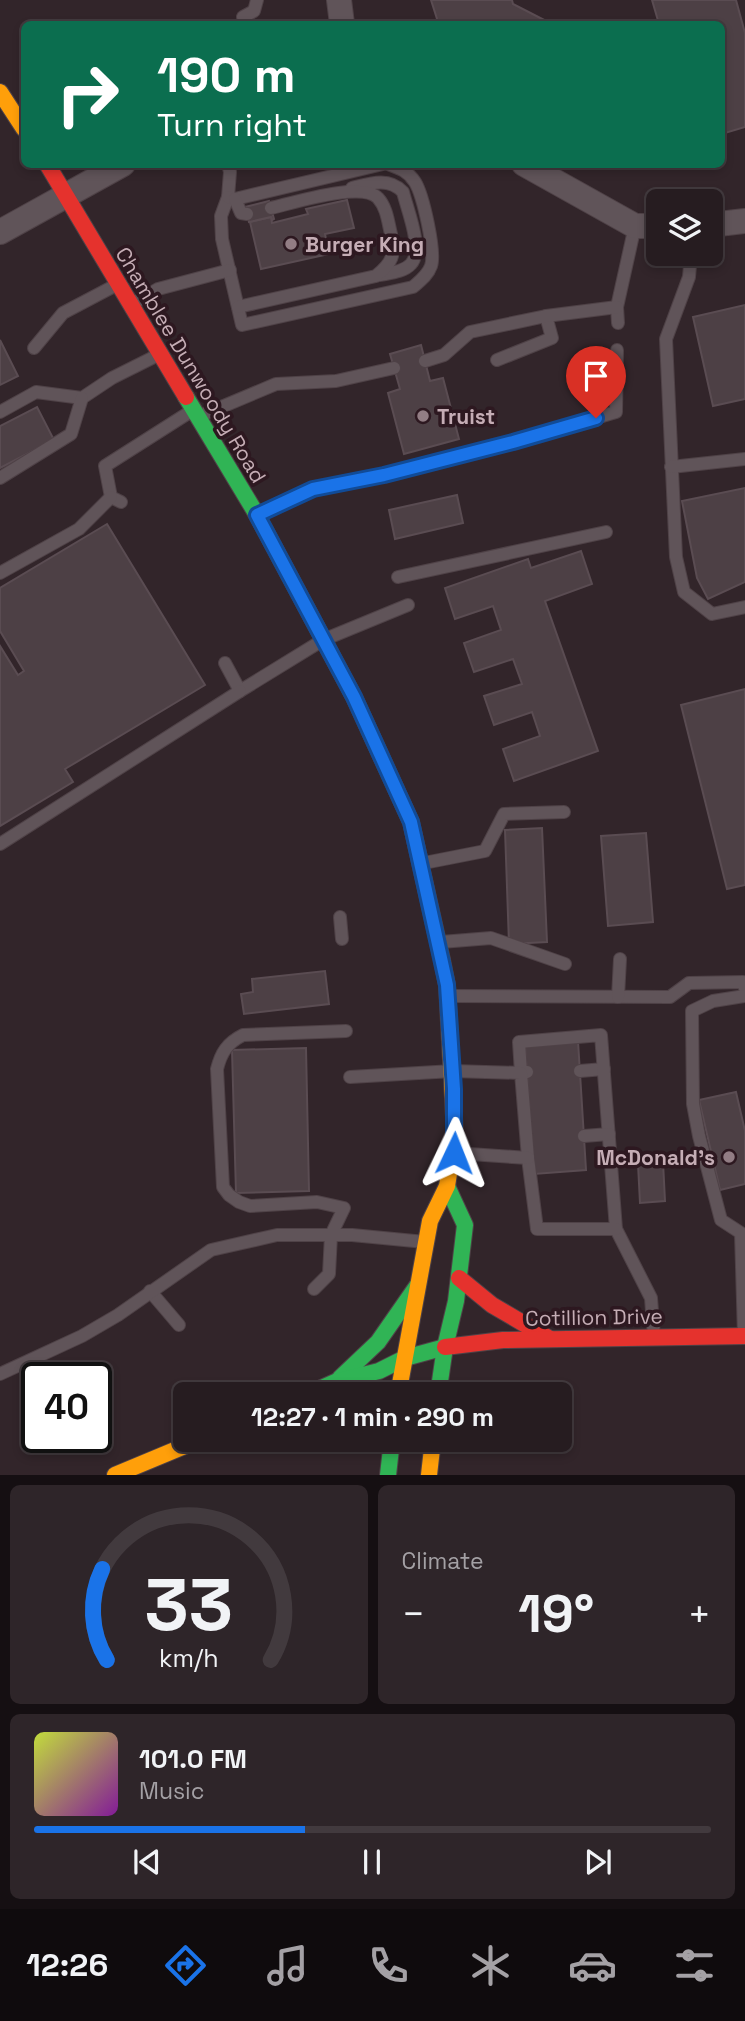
<!DOCTYPE html>
<html lang="en">
<head>
<meta charset="utf-8">
<style>
  body { margin:0; font-family:"Space Grotesk",sans-serif; background:#2e2529; color:#f1f3f6; height:100vh; display:flex; flex-direction:column; font-size:26px; white-space:nowrap }
  * { box-sizing:border-box; margin:0 }
  p { font-size:23px; color:#a4a1a5 }
  .icon { flex:none; width:38px; height:38px; fill:none; stroke:currentColor; stroke-width:2; stroke-linecap:round; stroke-linejoin:round }
  .map { position:relative; height:1475px; overflow:hidden }
  .details { display:flex; flex-direction:column; gap:10px; padding:10px; background:#150f12; flex:1 }
  .details>* { flex:none }
  .hud { position:absolute; left:21px; top:21px; width:704px; height:147px; border-radius:10px; box-shadow:0 4px 10px #0003,0 0 0 2px #423a3e; background:#0b6e4f; color:#fff; overflow:hidden }
  .controls { position:absolute; left:646px; top:189px; display:grid; gap:14px }
  .controls a { display:grid; place-items:center; width:77px; height:77px; border-radius:10px; background:#261c20; box-shadow:0 4px 10px #0003,0 0 0 2px #423a3e; font-size:35px }
  .speed { position:absolute; left:21px; top:1362px; display:flex; gap:14px; font-size:35px; font-weight:700; text-align:center }
  .speed>* { display:grid; place-content:center; width:91px; height:91px; border-radius:50%; background:#261c20; box-shadow:0 4px 10px #0003,0 0 0 2px #423a3e; line-height:1 }
  .speed .limit { border:4px solid #111; border-radius:10px; background:#fff; color:#111 }
  .pin { position:absolute; display:grid; place-items:center; width:60px; height:60px; color:#fff; margin:-72px -30px; border-radius:50% 50% 50% 0; rotate:-45deg; box-shadow:0 0 7px #0007 }
  .pin .icon { rotate:45deg }
  .me { position:absolute; width:77px; margin:-38px; rotate:2deg; stroke-linejoin:round; filter:drop-shadow(0 0 5px #0008) }
  .turn { display:flex; align-items:center; gap:24px; height:147px; padding:0 21px; font-size:32px }
  .turn .icon { width:91px; height:91px; stroke-width:2.5 }
  .turn b { display:block; font-size:49px; line-height:60px }
  .big { font-size:52px; font-weight:800; line-height:1.1 }
  .details .tile { flex:1; display:flex; flex-direction:column; justify-content:center; gap:10px; min-width:0; padding:0 24px; border-radius:10px; background:#2e2529 }
  .details .dial { align-items:center; gap:0 }
  .dial svg { height:182px; overflow:visible; fill:none; stroke:#423a3e; stroke-width:7; stroke-linecap:round; text-anchor:middle }
  .dial text { fill:#f1f3f6; stroke:none }
  .song { display:flex; align-items:center; gap:21px }
  .cover { width:84px; height:84px; border-radius:10px; background:linear-gradient(135deg,hsl(70 70% 55%),hsl(290 70% 35%)) }
  .played { height:7px; border-radius:4px; background:linear-gradient(90deg,#1a73e8 40%,#423a3e 40%) }
  .keys { display:flex; justify-content:space-around; direction:ltr }
  .heat { display:flex; justify-content:space-between; align-items:center; font-size:38px; direction:ltr }
  .details .tiles { flex:1; display:grid; gap:10px; grid-template-columns:1fr 1fr }
  .tile:last-child { grid-column:span 2 }
  .trip { position:absolute; left:173px; top:1382px; width:399px; height:70px; border-radius:10px; background:#261c20; box-shadow:0 4px 10px #0003,0 0 0 2px #423a3e; font-weight:800; line-height:70px; text-align:center }
  .tabs { display:flex; height:112px; justify-content:space-around; align-items:center; background:#0f0b0d; color:#a4a1a5 }
  .tabs .icon { width:49px; height:49px }
  .tabs .active { color:#1a73e8 }
  .tabs b { font-size:32px; color:#f1f3f6 }
  .map>svg:first-child { display:block }
</style>
</head>
<body>
<div class="map">
<svg width="745" height="1475" viewBox="0 0 745 1475">
  <rect width="100%" height="100%" fill="#32252a"/>
  <g fill="#4d4045" stroke="#5a4c52" stroke-width="2">
    <path d="M 431,0 L 512,0 L 513,4 L 552,24 L 442,24 L 438,22 Z"/>
    <path d="M 652,0 L 736,0 L 745,33 L 745,127 L 725,133 L 721,131 L 721,24 L 659,24 Z"/>
    <path d="M 347,200 L 354,228 L 325,234 L 329,254 L 261,269 L 250,222 L 271,217 L 272,223 L 308,214 L 306,209 Z"/>
    <path d="M 269,201 L 274,219 L 272,220 L 271,217 L 249,222 L 245,207 Z"/>
    <path d="M 745,305 L 745,399 L 713,406 L 693,317 Z"/>
    <path d="M 0,340 L 18,376 L 0,385 Z"/>
    <path d="M 421,345 L 430,381 L 443,378 L 459,439 L 404,454 L 388,393 L 400,389 L 390,354 Z"/>
    <path d="M 37,407 L 54,440 L 0,468 L 0,426 Z"/>
    <path d="M 745,488 L 745,582 L 708,599 L 697,578 L 682,501 Z"/>
    <path d="M 457,495 L 463,523 L 395,539 L 389,510 Z"/>
    <path d="M 107,524 L 205,685 L 65,769 L 73,782 L 0,826 L 0,646 L 18,675 L 24,671 L 0,631 L 0,588 Z"/>
    <path d="M 581,551 L 592,584 L 545,601 L 598,751 L 514,781 L 503,749 L 540,736 L 532,712 L 494,725 L 484,696 L 522,684 L 513,659 L 474,672 L 464,643 L 501,630 L 493,606 L 455,619 L 445,588 L 528,559 L 531,568 Z"/>
    <path d="M 745,689 L 745,885 L 727,889 L 681,705 Z"/>
    <path d="M 542,828 L 547,942 L 509,944 L 505,830 Z"/>
    <path d="M 646,833 L 653,922 L 608,926 L 601,836 Z"/>
    <path d="M 325,971 L 329,1004 L 244,1014 L 241,994 L 253,992 L 252,979 Z"/>
    <path d="M 578,1041 L 586,1170 L 534,1174 L 525,1045 Z"/>
    <path d="M 306,1048 L 309,1191 L 236,1193 L 232,1050 Z"/>
    <path d="M 736,1092 L 745,1131 L 745,1184 L 720,1190 L 699,1100 Z"/>
    <path d="M 663,1162 L 665,1201 L 640,1203 L 638,1164 Z"/>
  </g>
  <g fill="none" stroke-linecap="round" stroke-linejoin="round">
    <g stroke="#4f4247" stroke-width="14">
      <g id="lane">
        <path d="M 243,17 L 254,11 L 257,0"/>
        <path d="M 228,164 L 230,172 L 228,197 L 221,216 L 222,239 L 242,325 L 413,287 C 420,281 428,275 431,266 C 436,252 423,195 415,182 C 408,171 399,168 388,164"/>
        <path d="M 352,188 C 371,183 389,177 403,192 C 407,209 424,250 411,264 C 404,272 390,273 380,275"/>
        <path d="M 228,197 L 235,199 L 383,164"/>
        <path d="M 235,199 L 241,213 L 247,214"/>
        <path d="M 691,254 L 689,277 L 666,339 L 676,557 L 684,592 L 712,614 L 745,607"/>
        <path d="M 134,303 L 158,289 L 230,270"/>
        <path d="M 238,307 L 376,276 C 392,263 396,255 391,234 C 388,222 387,208 378,198 C 362,181 293,203 271,208"/>
        <path d="M 618,323 L 617,307 L 635,226"/>
        <path d="M 34,348 L 63,313 L 118,284"/>
        <path d="M 497,360 L 552,338 L 546,316"/>
        <path d="M 425,361 L 444,355 L 470,332 L 546,316 L 617,307"/>
        <path d="M 0,412 L 36,392 L 82,398 L 112,378 L 160,354"/>
        <path d="M 200,416 L 276,384 L 336,381 L 394,368"/>
        <path d="M 671,467 L 745,459"/>
        <path d="M 0,478 L 71,434 L 82,398"/>
        <path d="M 121,502 L 111,497 L 105,466 L 193,410"/>
        <path d="M 260,514 L 313,490 L 384,475 L 513,442 L 616,412 L 617,350"/>
        <path d="M 0,573 L 79,529 L 111,497"/>
        <path d="M 398,577 L 606,532"/>
        <path d="M 225,663 L 240,691 L 323,640 L 408,605"/>
        <path d="M 0,844 L 240,691"/>
        <path d="M 424,863 L 485,851 L 504,814 L 564,812"/>
        <path d="M 340,917 L 342,939"/>
        <path d="M 441,942 L 491,938 L 565,964"/>
        <path d="M 449,996 L 670,997 L 689,983 L 743,982 L 745,988"/>
        <path d="M 618,997 L 620,959"/>
        <path d="M 580,1071 L 604,1069"/>
        <path d="M 527,1072 L 521,1073 L 519,1042 L 601,1035 L 616,1229 L 651,1298 L 654,1337"/>
        <path d="M 350,1077 L 453,1071 L 521,1073 L 528,1158 L 537,1229 L 616,1229"/>
        <path d="M 584,1136 L 609,1134"/>
        <path d="M 455,1153 L 528,1158"/>
        <path d="M 314,1289 L 329,1274 L 331,1235 L 344,1208 L 317,1202 L 250,1206 L 239,1202 L 229,1195 L 223,1187 L 217,1069 C 221,1053 227,1043 243,1035 L 346,1031"/>
        <path d="M 150,1291 L 179,1325"/>
        <path d="M 744,1335 L 741,1233 L 721,1220 L 699,1136 L 693,1104 L 692,1011 L 713,1001 L 745,996"/>
        <path d="M 0,1374 L 82,1336 L 118,1315 L 211,1250 L 277,1235 L 352,1235 L 425,1242"/>
      </g>
    </g>
    <g stroke="#4f4247" stroke-width="26">
      <g id="street">
        <path d="M 339,0 L 342,24"/>
        <path d="M 524,164 L 635,226 L 658,226"/>
        <path d="M 710,225 L 745,221"/>
        <path d="M 0,232 L 123,164"/>
      </g>
    </g>
    <g stroke="#4f4247" stroke-width="18">
      <g id="fast">
        <path d="M 186,397 L 257,515 L 354,697 L 411,822 L 442,960"/>
        <path d="M 340,1378 L 378,1342 L 417,1286"/>
        <path d="M 306,1395 L 335,1382 L 379,1371 L 405,1358 L 445,1347"/>
        <path d="M 438,1395 L 445,1347 L 456,1301 L 465,1225 L 447,1186"/>
        <path d="M 388,1475 L 392,1440"/>
      </g>
    </g>
    <g stroke="#4f4247" stroke-width="18">
      <g id="slow">
        <path d="M 0,92 L 24,129"/>
        <path d="M 398,1395 L 430,1221 L 447,1186 L 455,1136 L 447,985 L 442,960"/>
        <path d="M 115,1475 L 199,1440"/>
        <path d="M 429,1475 L 433,1440"/>
      </g>
    </g>
    <g stroke="#4f4247" stroke-width="18">
      <g id="jam">
        <path d="M 47,164 L 186,397"/>
        <path d="M 459,1278 L 492,1305 L 550,1339"/>
        <path d="M 445,1347 L 503,1340 L 745,1336"/>
      </g>
    </g>
    <use href="#lane" stroke="#605459" stroke-width="12"/>
    <use href="#street" stroke="#605459" stroke-width="24"/>
    <use href="#fast" stroke="#30b455" stroke-width="16"/>
    <use href="#slow" stroke="#ff9f0a" stroke-width="16"/>
    <use href="#jam" stroke="#e5322d" stroke-width="16"/>
  </g>
  <g fill="none" stroke-linecap="round" stroke-linejoin="round">
    <g stroke="#114b97" stroke-width="18">
      <path id="route" d="M 454,1153 L 454,1089 L 447,985 L 411,822 L 354,697 L 257,515 L 313,489 L 384,475 L 513,442 L 596,418"/>
    </g>
    <use href="#route" stroke="#1a73e8" stroke-width="12"/>
  </g>
  <g fill="#927d84" stroke="#2d1820" stroke-width="2.5">
    <circle cx="291" cy="244" r="7"/>
    <circle cx="423" cy="416" r="7"/>
    <circle cx="729" cy="1157" r="7"/>
  </g>
  <g text-anchor="middle" dominant-baseline="central" stroke-width="7" stroke-linejoin="round" paint-order="stroke">
    <g font-size="21" font-weight="bold" fill="#c5adb5" stroke="#2d1820" text-anchor="start">
      <text x="305" y="244">Burger King</text>
      <text x="437" y="416">Truist</text>
      <text x="715" y="1157" text-anchor="end">McDonald's</text>
    </g>
    <g font-size="21" fill="#c5adb5" stroke="#2d1820">
      <text transform="translate(191 365) rotate(59)">Chamblee Dunwoody Road</text>
      <text transform="translate(594 1317) rotate(-1)">Cotillion Drive</text>
    </g>
  </g>
</svg>
<div class="controls">
<a><svg class="icon" aria-label="layers" viewBox="0 0 24 24"><path d="M12 4l9 5-9 5-9-5zM3 14l9 5 9-5"/></svg></a>
</div>
<div class="speed"><div class="limit">40</div></div>
<div class="pin" style="left:596px;top:418px;background:#d93025"><svg class="icon" aria-label="arrive" viewBox="0 0 24 24"><path d="M6 21V4h12l-3 4 3 4H6"/></svg></div>
<svg class="me" style="left:454px;top:1153px" viewBox="-20 -20 40 40"><path d="M0-17L14 15 0 8-14 15z" fill="#1a73e8" stroke="#fff" stroke-width="4"/></svg>
<div class="trip">12:27 · 1 min · 290 m</div>
<div class="hud">
<div class="turn"><svg class="icon" aria-label="right" viewBox="0 0 24 24"><path d="M7 20v-9h11M14 6l5 5-5 5"/></svg><div><b>190 m</b>Turn right</div></div>
</div>
</div>
<section class="details">
<div class="tiles">
<div class="tile dial"><svg viewBox="0 0 100 80">
<path d="M14 69A42 42 0 1 1 86 69"/>
<path d="M14 69A42 42 0 0 1 12 29" stroke="#1a73e8"/>
<text x="50" y="56" font-size="32" font-weight="700">33</text>
<text x="50" y="72" font-size="11">km/h</text>
</svg></div>
<div class="tile"><p>Climate</p>
<div class="heat"><a>−</a><b class="big">19°</b><a>+</a></div>
</div>
<div class="tile">
<div class="song"><i class="cover"></i><div><b>101.0 FM</b><p>Music</p></div></div>
<div class="played"></div>
<div class="keys"><svg class="icon" aria-label="previous" viewBox="0 0 24 24"><path d="M18 5L8 12l10 7zM5 5v14"/></svg><svg class="icon" aria-label="pause" viewBox="0 0 24 24"><path d="M8 5v14M16 5v14"/></svg><svg class="icon" aria-label="next" viewBox="0 0 24 24"><path d="M6 5l10 7-10 7zM19 5v14"/></svg></div>
</div>
</div>
</section>
<nav class="tabs">
<b>12:26</b>
<svg class="icon active" aria-label="directions" viewBox="0 0 24 24"><path d="M12 3l9 9-9 9-9-9zM9 14v-3h6M13 9l2 2-2 2"/></svg>
<svg class="icon" aria-label="music" viewBox="0 0 24 24"><path d="M9 18V5l10-2v13"/><circle cx="6" cy="18" r="3"/><circle cx="16" cy="16" r="3"/></svg>
<svg class="icon" aria-label="phone" viewBox="0 0 24 24"><path d="M5 4h4l2 5-3 2q2 4 5 5l2-3 5 2v4C11 20 4 13 5 4z"/></svg>
<svg class="icon" aria-label="climate" viewBox="0 0 24 24"><path d="M12 3v18M4 7l16 10M4 17L20 7"/></svg>
<svg class="icon" aria-label="car" viewBox="0 0 24 24"><path d="M5 17H2v-5l4-1 3-4h7l3 4 3 1v5h-3M9 17h6M6 11h13"/><circle cx="7" cy="17" r="2"/><circle cx="17" cy="17" r="2"/></svg>
<svg class="icon" aria-label="filters" viewBox="0 0 24 24"><path d="M4 7h16M4 17h16"/><circle cx="9" cy="7" r="2"/><circle cx="15" cy="17" r="2"/></svg>
</nav>
</body>
</html>
